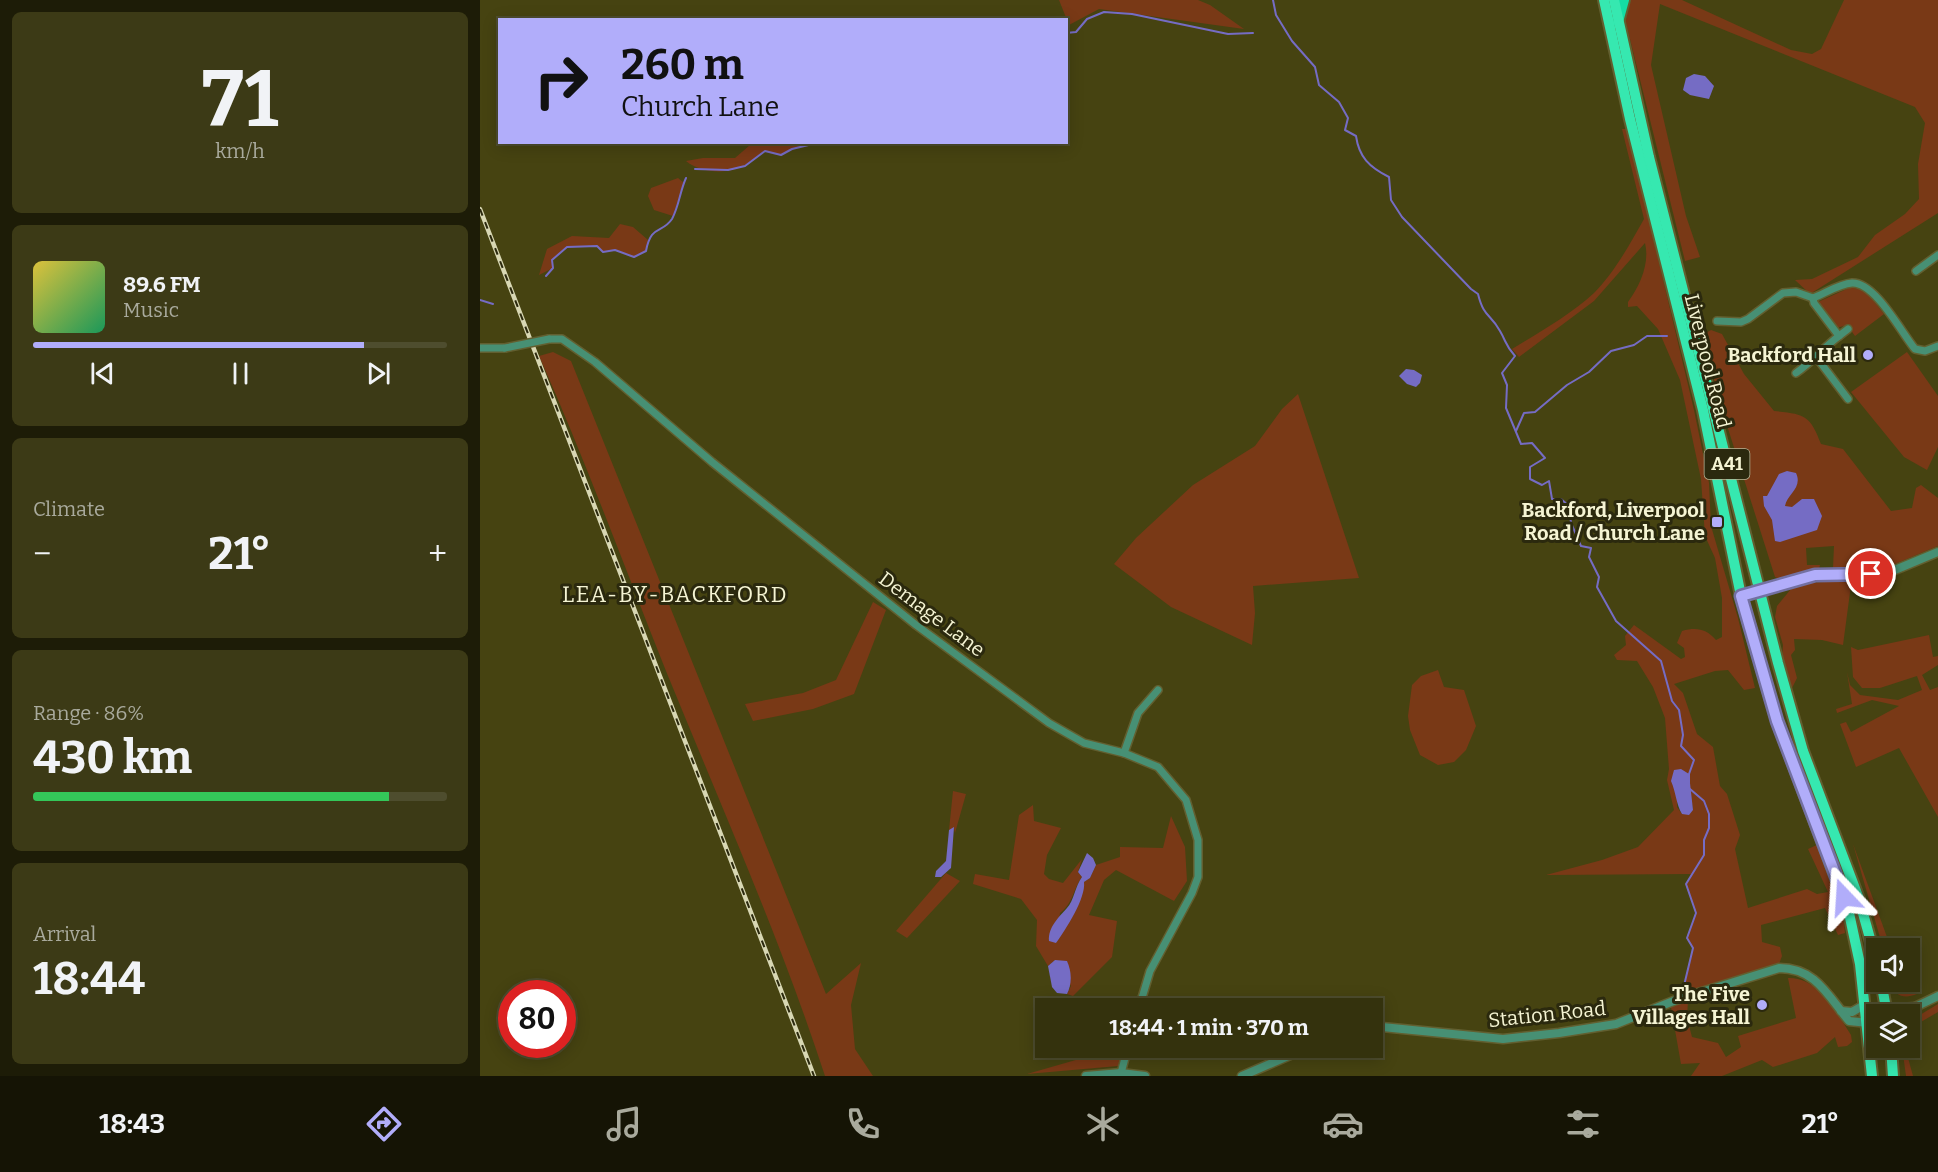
<!DOCTYPE html>
<html lang="en">
<head>
<meta charset="utf-8">
<style>
  body { margin:0; font-family:Bitter,serif; background:#3c3a16; color:#f1f3f6; height:100vh; display:flex; flex-direction:column; font-size:22px; white-space:nowrap }
  * { box-sizing:border-box; margin:0 }
  p { font-size:20px; color:#a9aa9d }
  .icon { flex:none; width:33px; height:33px; fill:none; stroke:currentColor; stroke-width:2; stroke-linecap:round; stroke-linejoin:round }
  .map { position:relative; flex:1; overflow:hidden }
  .details { display:flex; flex-direction:column; gap:12px; padding:12px; background:#1d1c07; width:480px }
  .details>* { flex:none }
  .top-card { position:absolute; left:18px; top:18px; width:570px; height:126px; border-radius:0px; box-shadow:0 3px 15px #0003,0 0 0 2px #4e4d2e; background:#b1adfa; color:#111; overflow:hidden }
  .tools { position:absolute; left:1386px; top:938px; display:grid; gap:12px }
  .tools a { display:grid; place-items:center; width:54px; height:54px; border-radius:0px; background:#34320d; box-shadow:0 3px 15px #0003,0 0 0 2px #4e4d2e; font-size:30px }
  .speed { position:absolute; left:18px; top:980px; display:flex; gap:12px; font-size:30px; font-weight:700; text-align:center }
  .speed>* { display:grid; place-content:center; width:78px; height:78px; border-radius:50%; background:#34320d; box-shadow:0 3px 15px #0003,0 0 0 2px #4e4d2e; line-height:1 }
  .speed .limit { border:9px solid #d22; background:#fff; color:#111 }
  .pin { position:absolute; display:grid; place-items:center; width:51px; height:51px; color:#fff; margin:-26px; border:3px solid #fff; border-radius:50%; box-shadow:0 2px 6px #0007 }
  .me { position:absolute; width:66px; margin:-33px; rotate:340deg; stroke-linejoin:round; filter:drop-shadow(0 0 4px #0008) }
  .turn { display:flex; align-items:center; gap:21px; height:126px; padding:0 24px; font-size:27px }
  .turn .icon { width:78px; height:78px; stroke-width:2.5 }
  .turn b { display:block; font-size:42px; line-height:51px }
  .big { font-size:45px; font-weight:700; line-height:1.1 }
  .details .card { flex:1; display:flex; flex-direction:column; justify-content:center; gap:9px; min-width:0; padding:0 21px; border-radius:9px; background:#3c3a16 }
  .details .dial { align-items:center; gap:0 }
  .dial b { font-size:78px; line-height:1 }
  .song { display:flex; align-items:center; gap:18px }
  .cover { width:72px; height:72px; border-radius:9px; background:linear-gradient(135deg,hsl(50 70% 55%),hsl(150 70% 35%)) }
  .played { height:6px; border-radius:3px; background:linear-gradient(90deg,#b1adfa 80%,#4e4d2e 80%) }
  .keys { display:flex; justify-content:space-around; direction:ltr }
  .heat { display:flex; justify-content:space-between; align-items:center; font-size:33px; direction:ltr }
  .charge { height:9px; border-radius:4px; background:linear-gradient(90deg,#34c759 86%,#4e4d2e 0) }
  .trip { position:absolute; left:555px; top:998px; width:348px; height:60px; border-radius:0px; background:#34320d; box-shadow:0 3px 15px #0003,0 0 0 2px #4e4d2e; font-weight:700; line-height:60px; text-align:center }
  .tabs { display:flex; height:96px; justify-content:space-around; align-items:center; background:#151405; color:#a9aa9d }
  .tabs .icon { width:42px; height:42px }
  .tabs .active { color:#b1adfa }
  .tabs b { font-size:27px; color:#f1f3f6 }
  main { display:flex; flex:1; min-height:0 }
  .map>svg:first-child { display:block }
</style>
</head>
<body>
<main>
<section class="details">
<div class="card dial"><b>71</b><p>km/h</p></div>
<div class="card">
<div class="song"><i class="cover"></i><div><b>89.6 FM</b><p>Music</p></div></div>
<div class="played"></div>
<div class="keys"><svg class="icon" aria-label="previous" viewBox="0 0 24 24"><path d="M18 5L8 12l10 7zM5 5v14"/></svg><svg class="icon" aria-label="pause" viewBox="0 0 24 24"><path d="M8 5v14M16 5v14"/></svg><svg class="icon" aria-label="next" viewBox="0 0 24 24"><path d="M6 5l10 7-10 7zM19 5v14"/></svg></div>
</div>
<div class="card"><p>Climate</p>
<div class="heat"><a>−</a><b class="big">21°</b><a>+</a></div>
</div>
<div class="card"><p>Range · 86%</p><b class="big">430 km</b><div class="charge"></div></div>
<div class="card"><p>Arrival</p><b class="big">18:44</b></div>
</section>
<div class="map">
<svg width="1458" height="1076" viewBox="0 0 1458 1076">
  <rect width="100%" height="100%" fill="#464311"/>
  <g fill="#793916" fill-rule="evenodd">
    <path d="M 579,0 L 718,0 L 730,5 L 764,29 L 619,9 L 589,25 Z"/>
    <path d="M 1151,0 L 1202,0 L 1311,50 L 1332,54 L 1341,49 L 1364,0 L 1458,0 L 1458,213 L 1330,294 L 1315,280 L 1332,279 L 1378,257 L 1395,235 L 1425,214 L 1439,199 L 1438,164 L 1445,123 L 1435,107 L 1180,4 L 1171,65 L 1206,216 L 1220,257 L 1205,261 L 1145,19 Z"/>
    <path d="M 1142,129 L 1147,129 L 1153,153 L 1214,410 L 1229,483 L 1231,526 L 1258,618 L 1275,688 L 1264,690 L 1248,670 L 1235,671 L 1194,684 L 1203,693 L 1217,734 L 1233,747 L 1240,786 L 1247,794 L 1260,835 L 1255,849 L 1268,908 L 1327,889 L 1337,894 L 1348,892 L 1328,849 L 1339,844 C 1351,873 1363,901 1365,933 L 1358,935 L 1345,908 L 1281,925 L 1282,942 L 1300,947 L 1302,956 L 1299,964 L 1202,994 L 1213,948 L 1207,938 L 1216,913 L 1206,884 L 1211,874 L 1066,875 L 1122,860 L 1158,847 L 1194,810 L 1187,780 L 1189,769 L 1185,718 L 1173,687 L 1157,661 L 1137,660 L 1134,655 L 1146,645 L 1145,636 L 1154,625 L 1201,659 L 1205,657 L 1204,648 L 1197,643 L 1202,631 C 1217,627 1226,629 1236,640 L 1242,637 L 1242,598 L 1235,558 L 1225,536 L 1221,479 L 1200,380 L 1178,329 L 1157,306 L 1148,307 L 1148,302 C 1160,286 1170,263 1165,243 L 1114,301 L 1039,357 L 1032,349 C 1060,332 1090,315 1114,293 C 1134,273 1150,244 1164,219 ZM 1210,791 L 1213,810 L 1202,814 L 1197,807 L 1197,794 Z"/>
    <path d="M 280,143 L 341,143 L 312,149 L 301,155 L 285,151 C 277,155 272,161 265,165 C 249,175 220,173 206,161 L 223,158 L 255,158 L 270,145 Z"/>
    <path d="M 198,178 L 204,183 L 193,216 L 174,210 L 168,196 L 171,188 Z"/>
    <path d="M 140,224 L 153,227 L 168,240 L 166,251 L 154,257 L 135,250 L 123,252 L 117,246 L 87,247 L 72,260 L 73,268 L 59,275 L 67,249 L 92,236 L 129,238 Z"/>
    <path d="M 1371,287 L 1386,291 L 1404,314 L 1375,336 L 1367,325 L 1357,328 L 1338,302 Z"/>
    <path d="M 1231,330 L 1242,334 L 1264,374 L 1294,411 C 1325,414 1330,415 1341,444 L 1363,449 L 1411,511 L 1432,508 L 1436,488 L 1441,485 L 1458,498 L 1458,546 L 1403,569 L 1353,568 L 1354,546 L 1326,548 L 1327,565 L 1340,565 L 1339,569 L 1300,579 L 1295,577 L 1238,397 L 1224,334 Z"/>
    <path d="M 73,352 L 91,361 L 346,994 L 381,963 L 371,1005 L 375,1049 L 393,1076 L 345,1076 C 300,938 241,806 186,671 C 144,566 105,459 59,356 Z"/>
    <path d="M 1427,352 L 1458,396 L 1458,447 L 1447,470 L 1424,457 L 1371,392 Z"/>
    <path d="M 818,394 L 879,578 L 773,586 L 775,613 L 772,645 L 691,607 L 634,564 L 656,538 L 713,485 L 775,446 L 802,409 Z"/>
    <path d="M 1368,580 L 1371,585 L 1363,645 L 1342,640 L 1314,639 L 1315,650 L 1311,655 L 1317,678 L 1312,688 L 1302,657 L 1303,645 L 1295,617 L 1297,606 L 1311,589 L 1331,583 Z"/>
    <path d="M 393,602 L 406,610 L 374,694 L 333,709 L 273,721 L 265,704 L 323,693 L 356,680 Z"/>
    <path d="M 1449,635 L 1453,657 L 1458,656 L 1458,665 L 1442,675 L 1450,690 L 1458,687 L 1458,817 L 1419,748 L 1376,767 L 1360,724 L 1366,722 L 1371,732 L 1419,706 L 1392,700 L 1357,713 L 1356,709 L 1372,704 L 1367,672 L 1370,685 L 1380,695 L 1418,700 L 1442,690 L 1437,676 L 1400,688 L 1382,688 L 1373,677 L 1371,647 L 1378,650 Z"/>
    <path d="M 958,670 L 964,687 L 984,690 L 996,726 L 986,750 L 974,762 L 958,765 L 940,755 L 930,730 L 928,716 L 932,685 L 941,676 Z"/>
    <path d="M 473,791 L 486,794 L 475,833 L 474,828 L 469,830 Z"/>
    <path d="M 553,805 L 554,821 L 581,828 L 567,855 L 564,874 L 569,879 L 583,883 L 602,859 L 598,872 L 602,877 C 593,889 593,904 580,913 L 576,943 L 594,912 L 604,882 L 610,878 L 616,865 L 640,857 L 640,847 L 683,848 L 691,816 L 705,847 L 707,881 L 694,901 L 636,870 L 624,880 L 609,915 L 637,921 L 632,957 L 593,996 L 587,994 L 591,986 L 575,960 L 568,966 L 556,946 L 557,920 L 541,899 L 493,884 L 495,874 L 529,880 L 539,815 Z"/>
    <path d="M 1373,844 L 1411,948 L 1403,948 Z"/>
    <path d="M 466,873 L 480,881 L 427,938 L 416,931 Z"/>
    <path d="M 1308,978 C 1339,977 1356,1012 1371,1035 L 1372,1042 L 1367,1046 L 1358,1047 L 1355,1037 L 1337,1053 L 1293,1067 L 1282,1060 L 1242,1076 L 1211,1076 L 1220,1063 L 1201,1064 L 1191,1007 L 1208,1001 L 1207,1018 L 1212,1037 L 1238,1043 L 1246,1057 L 1261,1047 L 1258,1036 L 1316,1018 Z"/>
    <path d="M 1413,981 L 1422,981 L 1427,989 L 1436,990 L 1437,994 C 1429,997 1423,998 1416,993 Z"/>
    <path d="M 1458,1004 L 1458,1012 L 1434,1026 L 1430,1033 L 1430,1021 Z"/>
    <path d="M 630,1047 L 644,1047 L 638,1066 L 547,1074 L 627,1051 Z"/>
    <path d="M 1422,1047 L 1425,1047 L 1433,1076 L 1426,1076 Z"/>
  </g>
  <g fill="#756cc4">
    <path d="M 1214,74 L 1225,76 L 1234,86 L 1229,99 L 1210,95 L 1203,90 L 1206,78 Z"/>
    <path d="M 926,369 L 934,370 L 942,375 L 940,383 L 936,387 L 927,384 L 919,376 Z"/>
    <path d="M 1307,471 L 1316,473 C 1323,488 1307,494 1305,506 L 1312,507 L 1322,499 L 1334,499 L 1342,516 L 1337,530 L 1300,542 L 1295,541 L 1292,520 L 1284,506 L 1283,496 L 1287,496 L 1299,474 Z"/>
    <path d="M 1201,769 L 1209,774 L 1213,810 L 1209,815 L 1202,814 C 1196,804 1196,792 1191,781 L 1194,770 Z"/>
    <path d="M 474,827 L 471,868 L 461,877 L 455,877 L 456,871 L 466,861 L 469,830 Z"/>
    <path d="M 607,853 L 613,858 L 616,865 L 610,878 L 604,882 C 606,898 586,929 576,943 L 569,941 C 568,927 579,917 587,908 C 594,901 595,886 602,877 L 598,872 Z"/>
    <path d="M 575,960 L 587,961 C 592,972 592,984 587,994 L 577,993 L 572,987 L 568,966 Z"/>
  </g>
  <g fill="none" stroke-linecap="round" stroke-linejoin="round">
    <g stroke="#756cc4" stroke-width="2">
      <path d="M 793,0 L 796,15 L 812,41 L 835,67 L 839,85 L 859,102 L 868,118 L 865,130 L 876,136 C 879,157 889,167 909,177 L 911,200 L 922,217 L 991,289 L 998,294 C 1004,318 1010,313 1020,331 C 1027,343 1025,345 1035,356 L 1022,373 L 1027,385 L 1026,408 L 1041,444 L 1052,443 L 1065,458 L 1050,467 L 1050,479 L 1062,485 L 1069,481 L 1072,499 L 1081,499 L 1089,506 L 1091,523 L 1101,546 L 1111,548 L 1109,557 L 1119,577 L 1117,587 L 1136,621 L 1181,661 L 1192,701 L 1199,710 L 1203,735 L 1201,746 L 1214,760 L 1209,774 L 1209,783"/>
      <path d="M 586,33 L 596,32 L 607,19 L 624,12 L 652,14 L 748,34 L 773,33"/>
      <path d="M 215,169 L 248,170 L 265,166 L 285,151 L 301,155 L 312,149 L 341,142"/>
      <path d="M 66,276 L 73,268 L 72,260 L 87,247 L 117,246 L 123,252 L 135,250 L 154,257 L 166,251 C 171,224 182,234 192,219 C 199,206 200,191 206,178"/>
      <path d="M 0,300 L 13,304"/>
      <path d="M 1036,431 L 1044,413 L 1055,412 L 1087,385 L 1109,372 L 1131,351 L 1154,345 L 1167,336 L 1187,336"/>
      <path d="M 1202,994 L 1213,948 L 1207,938 L 1216,913 L 1206,884 L 1224,855 L 1224,840 L 1229,828 L 1229,814 L 1224,801 L 1210,789"/>
    </g>
    <g stroke="#625f30" stroke-width="10">
      <g id="minor">
        <path d="M 1436,271 L 1458,255"/>
        <path d="M 1237,321 L 1261,322 L 1268,319 L 1303,293 L 1316,292 L 1333,298 C 1346,293 1359,284 1372,283 C 1395,282 1421,332 1435,349 L 1445,351 L 1458,346"/>
        <path d="M 1359,336 L 1368,329"/>
        <path d="M 69,339 L 82,339 L 115,362 L 232,462 L 436,625 L 569,723 L 604,743 L 644,753 L 678,767 L 706,800 L 718,840 L 718,877 L 712,893 L 670,971 L 659,1008"/>
        <path d="M 0,348 L 25,348"/>
        <path d="M 1337,358 L 1368,399"/>
        <path d="M 1316,373 C 1333,361 1343,348 1359,336 L 1334,303 L 1333,298"/>
        <path d="M 644,753 L 658,713 L 678,690"/>
        <path d="M 641,1073 L 648,1047"/>
      </g>
    </g>
    <g stroke="#625f30" stroke-width="11">
      <g id="tertiary">
        <path d="M 1261,596 L 1335,575 L 1410,572 L 1458,552"/>
        <path d="M 1361,1011 L 1372,1012 L 1386,1004"/>
        <path d="M 1401,1013 L 1407,1009 L 1435,1007"/>
        <path d="M 1428,1014 L 1435,1007 L 1458,996"/>
        <path d="M 892,1026 L 1023,1039 L 1079,1033 L 1136,1024 L 1196,1000 L 1299,968 C 1336,968 1348,996 1369,1021 L 1388,1023 L 1396,1017"/>
        <path d="M 606,1076 L 641,1073 L 665,1076"/>
        <path d="M 762,1076 L 829,1047"/>
      </g>
    </g>
    <g stroke="#625f30" stroke-width="14">
      <path id="primary" d="M 1138,22 L 1144,0"/>
    </g>
    <g stroke="#625f30" stroke-width="14">
      <g id="trunk">
        <path d="M 1124,0 L 1150,119 L 1223,410 L 1261,596 L 1297,721 L 1369,913 L 1380,964 L 1392,1076"/>
        <path d="M 1134,0 L 1169,157 L 1298,663 L 1323,751 L 1379,899 L 1396,960"/>
        <path d="M 1401,981 L 1407,1014"/>
        <path d="M 1411,1047 L 1413,1076"/>
      </g>
    </g>
    <use href="#minor" stroke="#479074" stroke-width="7"/>
    <use href="#tertiary" stroke="#479074" stroke-width="8"/>
    <use href="#primary" stroke="#14dda4" stroke-width="10"/>
    <use href="#trunk" stroke="#36e8b0" stroke-width="10"/>
    <g stroke="#d8d7b3" stroke-width="4.5">
      <path id="rail" d="M 0,209 L 334,1076"/>
    </g>
    <use href="#rail" stroke="#2b290e" stroke-width="2" stroke-dasharray="7" stroke-linecap="butt"/>
    <g stroke="#625f30" stroke-width="10" stroke-linecap="butt">
      <path id="minor-bridge" d="M 25,348 L 69,339"/>
    </g>
    <use href="#minor-bridge" stroke="#479074" stroke-width="7"/>
  </g>
  <g fill="none" stroke-linecap="round" stroke-linejoin="round">
    <g stroke="#7370a2" stroke-width="15">
      <path id="route" d="M 1364,897 L 1297,721 L 1261,596 L 1335,575 L 1391,574"/>
    </g>
    <use href="#route" stroke="#b1adfa" stroke-width="10"/>
  </g>
  <g fill="#b1adfa" stroke="#2b290e" stroke-width="2">
    <circle cx="1388" cy="355" r="6"/>
    <rect x="1231" y="516" width="12" height="12" rx="3"/>
    <circle cx="1282" cy="1005" r="6"/>
  </g>
  <g text-anchor="middle" dominant-baseline="central" stroke-width="6" stroke-linejoin="round" paint-order="stroke">
    <rect fill="#2b290e" stroke="#b8b798" stroke-width="1.5" x="1224.5" y="449" width="45" height="30" rx="4.5"/>
    <g font-size="18" font-weight="bold" fill="#f5f4d3">
      <text x="1247" y="464">A41</text>
    </g>
    <g font-size="20" font-weight="bold" fill="#f5f4d3" stroke="#2b290e" text-anchor="end">
      <text x="1376" y="355">Backford Hall</text>
      <text x="1225" y="510">Backford, Liverpool<tspan x="1225" dy="23">Road / Church Lane</tspan></text>
      <text x="1270" y="994">The Five<tspan x="1270" dy="23">Villages Hall</tspan></text>
    </g>
    <g font-size="20" fill="#f5f4d3" stroke="#2b290e">
      <text transform="translate(1228 361) rotate(76)">Liverpool Road</text>
      <text transform="translate(452 614) rotate(37)">Demage Lane</text>
      <text transform="translate(1067 1014) rotate(-6)">Station Road</text>
    </g>
    <g font-size="22" letter-spacing="1.5" fill="#f5f4d3" stroke="#2b290e">
      <text x="195" y="594">LEA-BY-BACKFORD</text>
    </g>
  </g>
</svg>
<div class="tools">
<a><svg class="icon" aria-label="sound" viewBox="0 0 24 24"><path d="M4 9h4l5-4v14l-5-4H4zM17 9q2 3 0 6"/></svg></a>
<a><svg class="icon" aria-label="layers" viewBox="0 0 24 24"><path d="M12 4l9 5-9 5-9-5zM3 14l9 5 9-5"/></svg></a>
</div>
<div class="speed"><div class="limit">80</div></div>
<div class="pin" style="left:1391px;top:574px;background:#d93025"><svg class="icon" aria-label="arrive" viewBox="0 0 24 24"><path d="M6 21V4h12l-3 4 3 4H6"/></svg></div>
<svg class="me" style="left:1364px;top:897px" viewBox="-20 -20 40 40"><path d="M0-17L14 15 0 8-14 15z" fill="#b1adfa" stroke="#fff" stroke-width="4"/></svg>
<div class="trip">18:44 · 1 min · 370 m</div>
<div class="top-card">
<div class="turn"><svg class="icon" aria-label="right" viewBox="0 0 24 24"><path d="M7 20v-9h11M14 6l5 5-5 5"/></svg><div><b>260 m</b>Church Lane</div></div>
</div>
</div>
</main>
<nav class="tabs">
<b>18:43</b>
<svg class="icon active" aria-label="directions" viewBox="0 0 24 24"><path d="M12 3l9 9-9 9-9-9zM9 14v-3h6M13 9l2 2-2 2"/></svg>
<svg class="icon" aria-label="music" viewBox="0 0 24 24"><path d="M9 18V5l10-2v13"/><circle cx="6" cy="18" r="3"/><circle cx="16" cy="16" r="3"/></svg>
<svg class="icon" aria-label="phone" viewBox="0 0 24 24"><path d="M5 4h4l2 5-3 2q2 4 5 5l2-3 5 2v4C11 20 4 13 5 4z"/></svg>
<svg class="icon" aria-label="climate" viewBox="0 0 24 24"><path d="M12 3v18M4 7l16 10M4 17L20 7"/></svg>
<svg class="icon" aria-label="car" viewBox="0 0 24 24"><path d="M5 17H2v-5l4-1 3-4h7l3 4 3 1v5h-3M9 17h6M6 11h13"/><circle cx="7" cy="17" r="2"/><circle cx="17" cy="17" r="2"/></svg>
<svg class="icon" aria-label="filters" viewBox="0 0 24 24"><path d="M4 7h16M4 17h16"/><circle cx="9" cy="7" r="2"/><circle cx="15" cy="17" r="2"/></svg>
<b>21°</b>
</nav>
</body>
</html>
